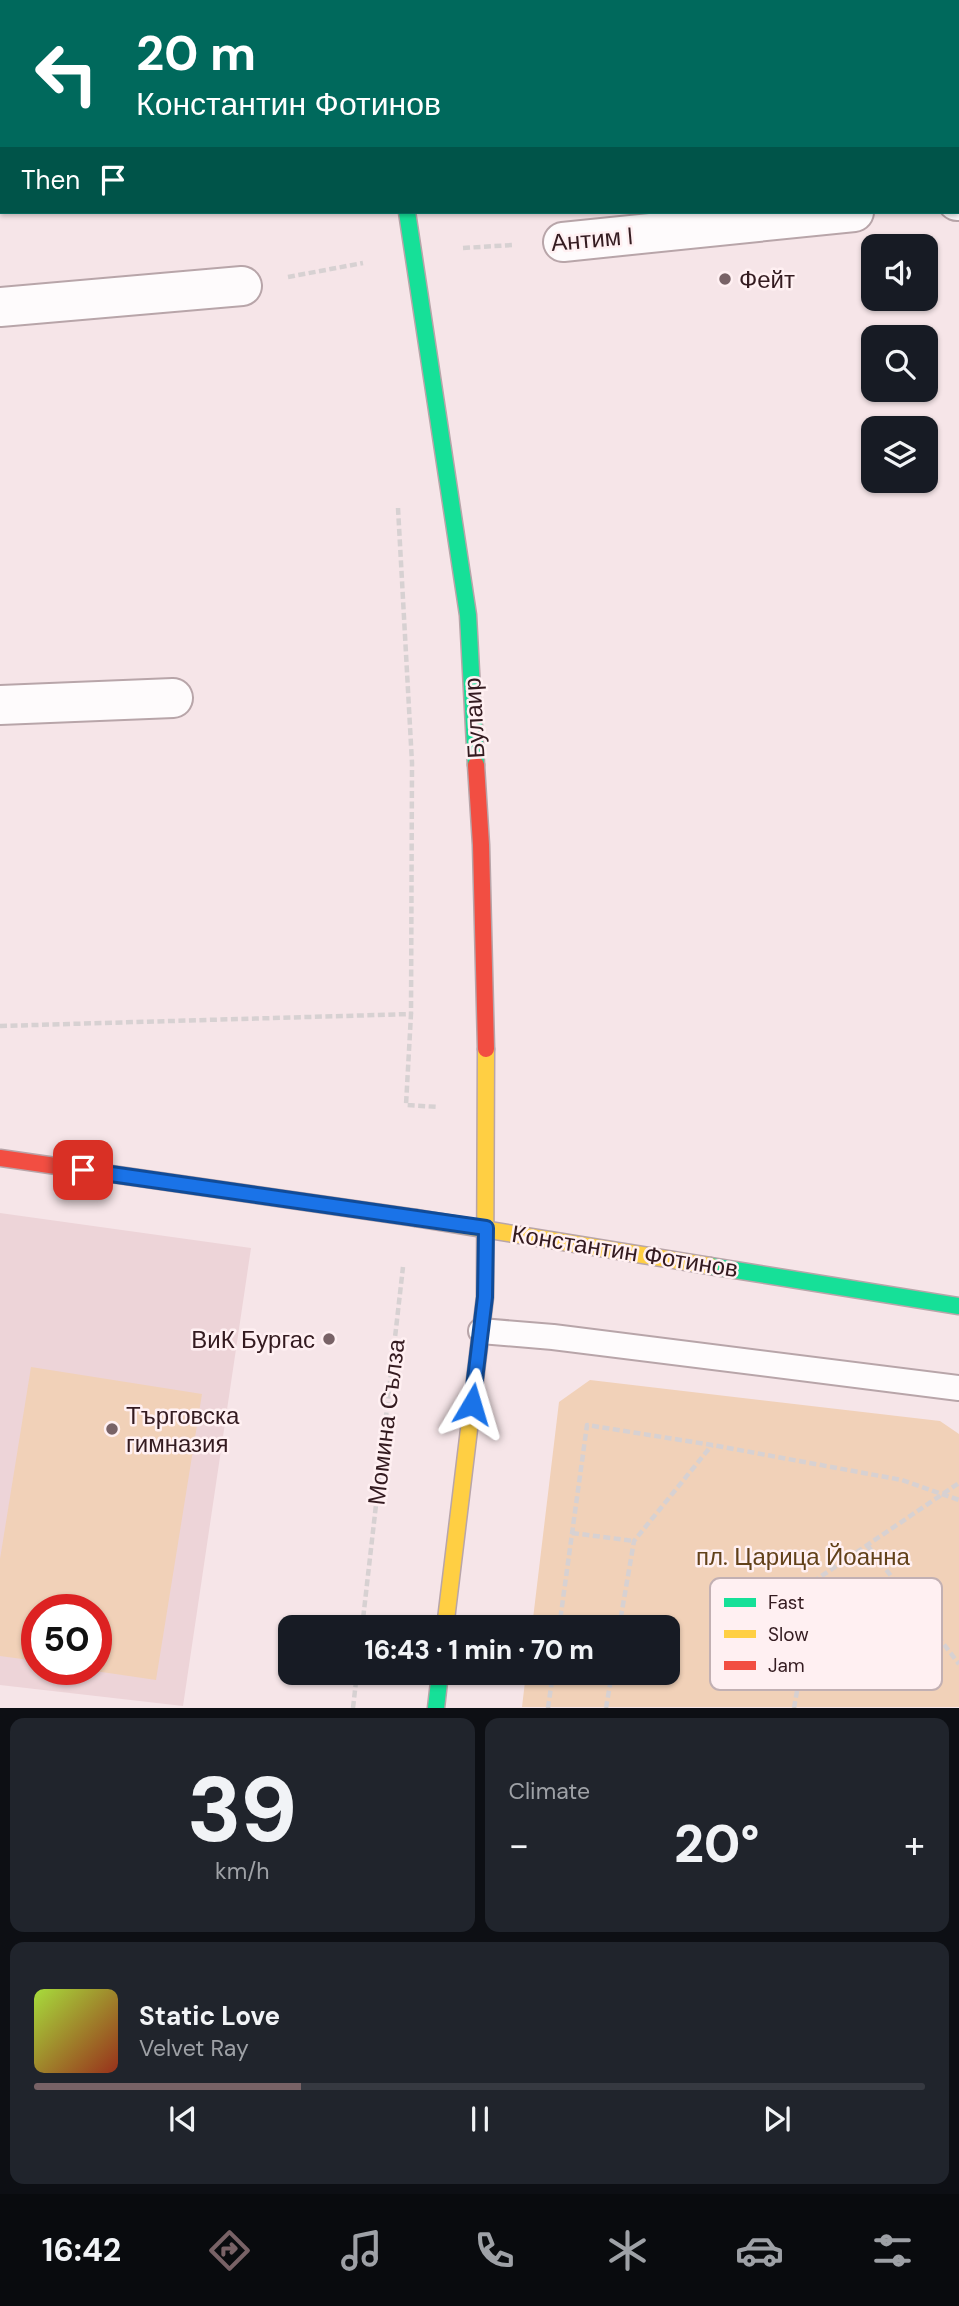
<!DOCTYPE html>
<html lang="en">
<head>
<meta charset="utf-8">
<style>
  body { margin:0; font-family:"DM Sans",sans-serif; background:#20242c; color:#f1f3f6; height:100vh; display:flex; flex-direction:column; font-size:26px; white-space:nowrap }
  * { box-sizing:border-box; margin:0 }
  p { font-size:23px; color:#9ea1a6 }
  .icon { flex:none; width:38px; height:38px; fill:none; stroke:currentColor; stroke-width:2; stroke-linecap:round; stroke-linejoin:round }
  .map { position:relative; height:1708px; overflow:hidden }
  .panel { display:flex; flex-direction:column; gap:10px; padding:10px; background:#0d0f14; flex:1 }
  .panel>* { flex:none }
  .hud { position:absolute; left:0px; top:0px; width:959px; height:214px; box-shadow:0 2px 5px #0004; background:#00695c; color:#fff; overflow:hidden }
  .tools { position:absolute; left:861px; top:234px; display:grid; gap:14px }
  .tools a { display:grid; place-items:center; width:77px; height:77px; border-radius:14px; background:#171b24; box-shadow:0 2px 5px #0004; font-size:35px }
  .speed { position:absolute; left:21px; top:1594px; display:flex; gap:14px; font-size:35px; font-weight:700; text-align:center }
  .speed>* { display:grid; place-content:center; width:91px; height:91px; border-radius:50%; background:#171b24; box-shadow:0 2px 5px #0004; line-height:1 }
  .speed .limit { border:10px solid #d22; background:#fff; color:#111 }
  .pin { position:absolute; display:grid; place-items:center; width:60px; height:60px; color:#fff; margin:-30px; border-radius:14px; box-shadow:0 4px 10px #0006 }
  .me { position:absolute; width:77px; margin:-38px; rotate:7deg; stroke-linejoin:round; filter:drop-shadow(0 0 5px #0008) }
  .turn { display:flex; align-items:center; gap:24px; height:147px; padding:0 21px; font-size:32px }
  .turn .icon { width:91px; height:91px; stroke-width:2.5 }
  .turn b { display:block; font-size:49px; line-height:60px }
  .then { display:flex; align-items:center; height:66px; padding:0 21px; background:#0003; gap:14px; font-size:26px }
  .big { font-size:52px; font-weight:800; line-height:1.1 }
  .panel .tile { flex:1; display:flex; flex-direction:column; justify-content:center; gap:10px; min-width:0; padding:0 24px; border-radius:14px; background:#20242c }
  .panel .dial { align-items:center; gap:0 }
  .dial b { font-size:91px; line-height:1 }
  .song { display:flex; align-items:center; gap:21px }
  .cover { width:84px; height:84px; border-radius:10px; background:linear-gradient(135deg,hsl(80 70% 55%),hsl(10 70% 35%)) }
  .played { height:7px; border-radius:4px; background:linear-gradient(90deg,#786266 30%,#363941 30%) }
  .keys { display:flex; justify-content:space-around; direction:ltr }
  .heat { display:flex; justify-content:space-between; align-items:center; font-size:38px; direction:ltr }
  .panel .tiles { flex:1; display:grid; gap:10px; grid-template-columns:1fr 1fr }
  .tile:last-child { grid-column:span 2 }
  .trip { position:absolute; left:278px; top:1615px; width:402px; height:70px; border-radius:14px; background:#171b24; box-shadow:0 2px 5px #0004; font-weight:800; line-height:70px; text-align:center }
  .dock { display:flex; height:112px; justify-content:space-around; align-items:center; background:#090b0e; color:#9ea1a6 }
  .dock .icon { width:49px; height:49px }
  .dock .selected { color:#786266 }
  .dock b { font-size:32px; color:#f1f3f6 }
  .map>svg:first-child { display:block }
</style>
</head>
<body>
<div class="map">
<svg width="959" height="1708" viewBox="0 0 959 1708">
  <rect width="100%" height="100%" fill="#f6e5e8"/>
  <path fill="#edd4d8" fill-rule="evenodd" d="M 0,1213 L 251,1248 L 183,1706 L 0,1685 ZM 37,1610 L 96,1610 L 96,1670 L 37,1670 Z"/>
  <g fill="#f1d1b8">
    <path d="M 31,1367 L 202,1394 L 156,1680 L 88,1670 L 96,1670 L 96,1610 L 37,1610 L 37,1661 L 0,1656 L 0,1559 Z"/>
    <path d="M 590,1380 L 940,1421 L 959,1434 L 959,1707 L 522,1707 L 526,1673 L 668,1673 L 668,1628 L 532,1627 L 559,1402 Z"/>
  </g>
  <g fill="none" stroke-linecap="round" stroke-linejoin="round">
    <g stroke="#b8a5a9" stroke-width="28">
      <path id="lane" d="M 481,1331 L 553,1337 L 959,1388"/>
    </g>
    <g stroke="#b8a5a9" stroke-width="42">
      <g id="street">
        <path d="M 11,2 L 11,0"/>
        <path d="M 0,80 L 2,67"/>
        <path d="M 957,201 L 959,201"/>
        <path d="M 563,242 L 854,212"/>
        <path d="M 0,307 L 242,286"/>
        <path d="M 0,705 L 173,698"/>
      </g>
    </g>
    <g stroke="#b8a5a9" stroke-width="19">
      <g id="fast">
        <path d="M 369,0 L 369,2"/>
        <path d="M 407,212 L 468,615 L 476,765"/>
        <path d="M 710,1266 L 959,1306"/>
        <path d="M 436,1708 L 440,1673"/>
      </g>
    </g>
    <g stroke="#b8a5a9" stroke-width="19">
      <g id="slow">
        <path d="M 416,1218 L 710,1266"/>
        <path d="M 445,1628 L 485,1297 L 486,1049"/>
      </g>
    </g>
    <g stroke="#b8a5a9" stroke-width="19">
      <g id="jam">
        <path d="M 476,765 L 481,845 L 486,1049"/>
        <path d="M 0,1158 L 416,1218"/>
      </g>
    </g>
    <g stroke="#d7d1d2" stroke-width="4.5" stroke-dasharray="7 3.5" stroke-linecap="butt">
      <path d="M 314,0 L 314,2"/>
      <path d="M 463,248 L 513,245"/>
      <path d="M 288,277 L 363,263"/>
      <path d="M 398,508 L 412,763 L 411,1014"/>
      <path d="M 0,1026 L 411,1014 L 406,1105 L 439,1107"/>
      <path d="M 572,1533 L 634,1541"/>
      <path d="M 867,1545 L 959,1664"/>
      <path d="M 362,1628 L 403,1267"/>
      <path d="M 559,1628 L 587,1425 L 712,1445 L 902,1480 L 959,1500"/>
      <path d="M 619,1628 L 634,1541 L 712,1445"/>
      <path d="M 353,1708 L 357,1673"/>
      <path d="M 548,1708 L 553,1673"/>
      <path d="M 606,1708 L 612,1673"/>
      <path d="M 794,1708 L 817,1579 L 959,1483"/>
    </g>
    <use href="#lane" stroke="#fefbfc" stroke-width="24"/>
    <use href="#street" stroke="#fefbfc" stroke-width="38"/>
    <use href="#fast" stroke="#16e098" stroke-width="16"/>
    <use href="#slow" stroke="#ffcf43" stroke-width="16"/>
    <use href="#jam" stroke="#f24e42" stroke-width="16"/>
  </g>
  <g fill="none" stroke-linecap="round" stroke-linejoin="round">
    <g stroke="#114b97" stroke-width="18">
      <path id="route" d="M 83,1170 L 486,1228 L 485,1297 L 472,1404"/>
    </g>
    <use href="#route" stroke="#1a73e8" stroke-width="12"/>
  </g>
  <g fill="#786266" stroke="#fff0f2" stroke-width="2.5">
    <circle cx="725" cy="279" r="7"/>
    <circle cx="329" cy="1339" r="7"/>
    <circle cx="112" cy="1429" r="7"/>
  </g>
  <g text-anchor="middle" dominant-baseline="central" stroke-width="5" stroke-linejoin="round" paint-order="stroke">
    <g font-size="24" fill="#341b20" stroke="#fff0f2">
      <text transform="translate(592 239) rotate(-5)">Антим I</text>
      <text transform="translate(474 718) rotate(-93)">Булаир</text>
      <text transform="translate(625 1251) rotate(9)">Константин Фотинов</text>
      <text transform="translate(386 1422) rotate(-83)">Момина Сълза</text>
    </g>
    <g font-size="24" fill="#341b20" stroke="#fff0f2" text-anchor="start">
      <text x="739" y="279">Фейт</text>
      <text x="315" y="1339" text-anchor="end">ВиК Бургас</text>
      <text x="126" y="1415">Търговска<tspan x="126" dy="28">гимназия</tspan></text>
    </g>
    <g font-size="24" fill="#624119" stroke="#fff0f2">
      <text x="803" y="1556">пл. Царица Йоанна</text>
    </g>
  </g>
  <rect x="710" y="1578" width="232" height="112" rx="10" fill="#fff0f2" stroke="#c2b0b3" stroke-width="2"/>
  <rect x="724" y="1598" width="32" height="9" fill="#16e098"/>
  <rect x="724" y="1630" width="32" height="8" fill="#ffcf43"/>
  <rect x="724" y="1661" width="32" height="9" fill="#f24e42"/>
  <g font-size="19" fill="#341b20">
    <text x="768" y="1609">Fast</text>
    <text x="768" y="1641">Slow</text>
    <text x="768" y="1672">Jam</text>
  </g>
</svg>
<div class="tools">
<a><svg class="icon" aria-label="sound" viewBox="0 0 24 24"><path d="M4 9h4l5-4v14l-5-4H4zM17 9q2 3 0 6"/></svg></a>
<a><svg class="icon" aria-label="search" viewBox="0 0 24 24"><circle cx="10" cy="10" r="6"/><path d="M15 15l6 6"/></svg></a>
<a><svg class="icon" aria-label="layers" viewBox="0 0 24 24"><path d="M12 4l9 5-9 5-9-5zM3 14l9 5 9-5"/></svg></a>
</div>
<div class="speed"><div class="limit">50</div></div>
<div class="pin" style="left:83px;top:1170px;background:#d93025"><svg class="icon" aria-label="arrive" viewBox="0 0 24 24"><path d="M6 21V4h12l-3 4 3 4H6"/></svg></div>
<svg class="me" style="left:472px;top:1404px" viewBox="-20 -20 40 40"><path d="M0-17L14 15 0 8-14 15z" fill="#1a73e8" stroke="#fff" stroke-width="4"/></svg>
<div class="trip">16:43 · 1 min · 70 m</div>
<div class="hud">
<div class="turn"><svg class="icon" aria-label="left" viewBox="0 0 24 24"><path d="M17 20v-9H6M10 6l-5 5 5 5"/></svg><div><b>20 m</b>Константин Фотинов</div></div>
<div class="then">Then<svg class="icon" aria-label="arrive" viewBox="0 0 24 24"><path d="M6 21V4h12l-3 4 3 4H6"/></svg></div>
</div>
</div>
<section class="panel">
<div class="tiles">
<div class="tile dial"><b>39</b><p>km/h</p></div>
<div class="tile"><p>Climate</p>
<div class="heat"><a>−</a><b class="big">20°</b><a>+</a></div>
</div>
<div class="tile">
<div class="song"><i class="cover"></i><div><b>Static Love</b><p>Velvet Ray</p></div></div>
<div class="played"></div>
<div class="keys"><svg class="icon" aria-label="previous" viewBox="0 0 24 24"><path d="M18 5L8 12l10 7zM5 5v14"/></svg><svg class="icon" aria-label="pause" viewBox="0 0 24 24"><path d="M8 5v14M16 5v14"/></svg><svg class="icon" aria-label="next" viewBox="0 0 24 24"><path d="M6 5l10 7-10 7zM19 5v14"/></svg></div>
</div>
</div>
</section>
<nav class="dock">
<b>16:42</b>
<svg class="icon selected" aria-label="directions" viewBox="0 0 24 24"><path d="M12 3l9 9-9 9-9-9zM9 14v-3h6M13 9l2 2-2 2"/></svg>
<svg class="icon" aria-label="music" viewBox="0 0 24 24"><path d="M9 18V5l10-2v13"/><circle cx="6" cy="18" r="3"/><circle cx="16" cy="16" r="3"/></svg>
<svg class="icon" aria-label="phone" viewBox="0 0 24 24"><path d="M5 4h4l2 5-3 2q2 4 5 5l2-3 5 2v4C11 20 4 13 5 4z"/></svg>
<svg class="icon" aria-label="climate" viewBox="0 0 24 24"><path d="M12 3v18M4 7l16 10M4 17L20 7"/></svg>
<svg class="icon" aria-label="car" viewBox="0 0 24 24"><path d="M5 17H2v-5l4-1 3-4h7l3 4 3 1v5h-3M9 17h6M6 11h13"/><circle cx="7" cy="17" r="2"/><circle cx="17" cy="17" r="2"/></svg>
<svg class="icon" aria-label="filters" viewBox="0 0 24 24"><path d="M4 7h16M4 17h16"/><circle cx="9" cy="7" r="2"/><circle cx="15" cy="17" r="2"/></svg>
</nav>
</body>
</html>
